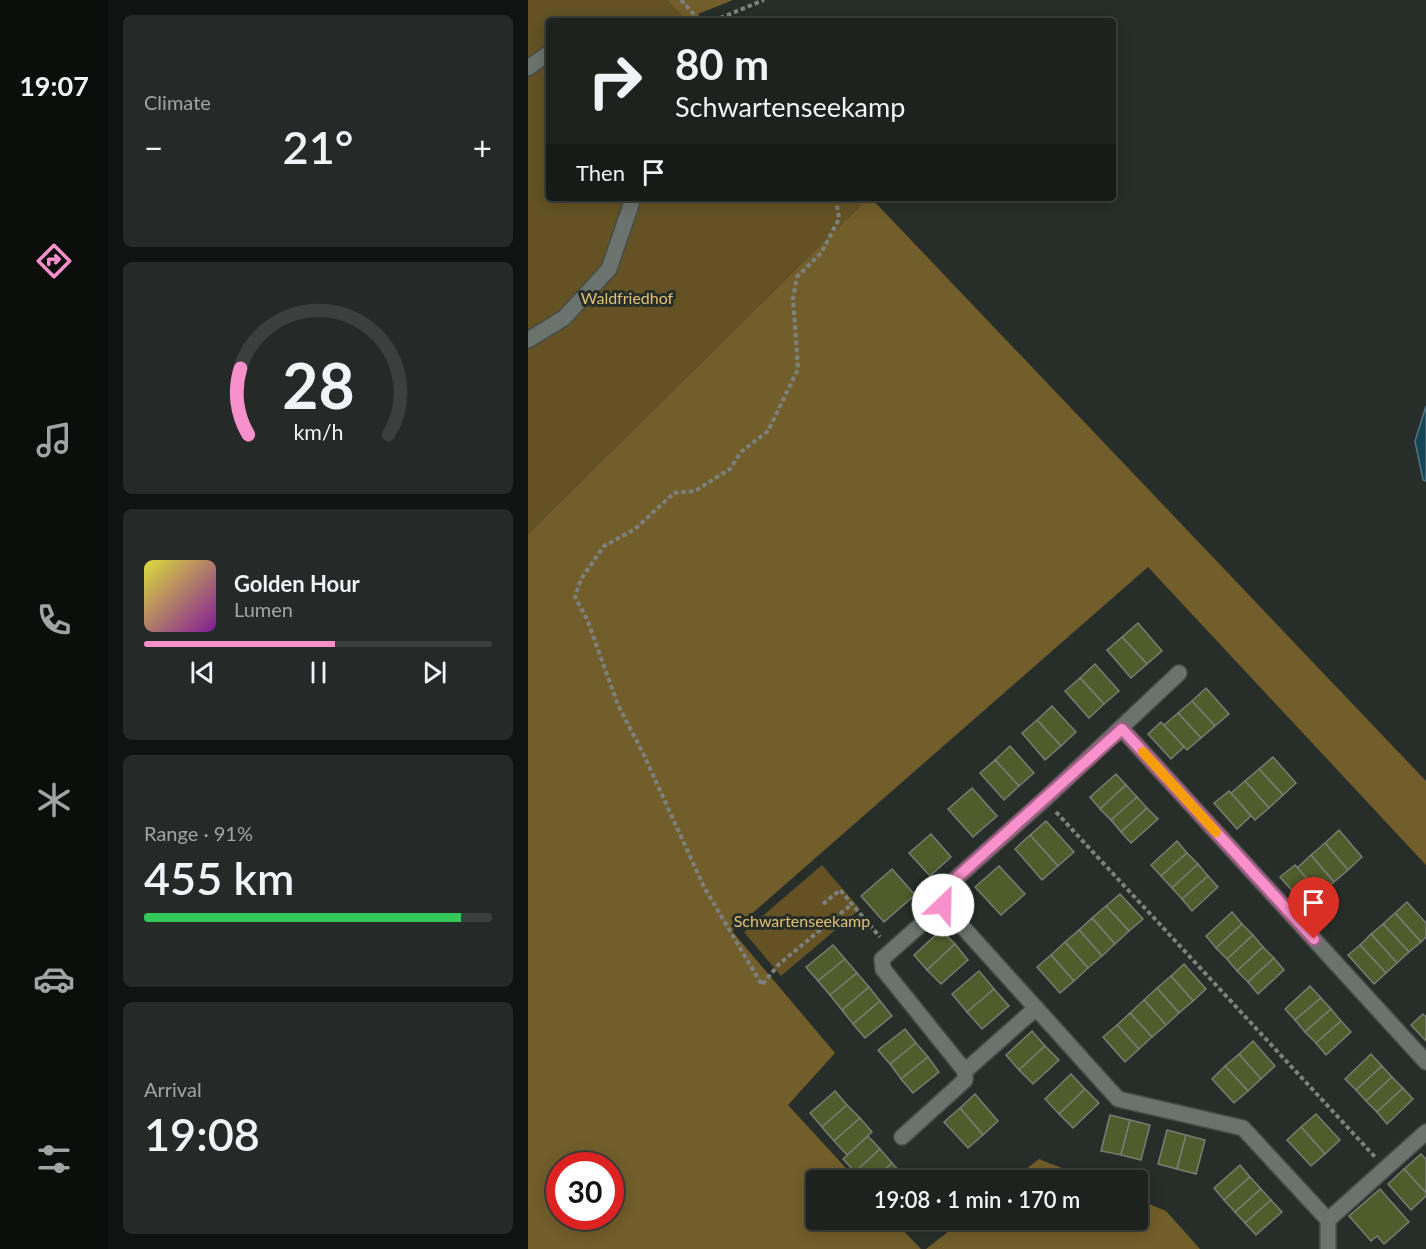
<!DOCTYPE html>
<html lang="en">
<head>
<meta charset="utf-8">
<style>
  body { margin:0; font-family:Lato,sans-serif; background:#252a28; color:#f1f3f6; height:100vh; display:flex; flex-direction:column; font-size:22px; white-space:nowrap }
  * { box-sizing:border-box; margin:0 }
  p { font-size:20px; color:#a0a4a4 }
  .icon { flex:none; width:33px; height:33px; fill:none; stroke:currentColor; stroke-width:2; stroke-linecap:round; stroke-linejoin:round }
  .map { position:relative; flex:1; overflow:hidden }
  .sheet { display:flex; flex-direction:column; gap:15px; padding:15px; background:#101311; width:420px }
  .sheet>* { flex:none }
  .top-card { position:absolute; left:18px; top:18px; width:570px; height:183px; border-radius:6px; box-shadow:0 3px 15px #0003,0 0 0 2px #3b3f3d; background:#1d221f; color:#f1f3f6; overflow:hidden }
  .speed { position:absolute; left:18px; top:1152px; display:flex; gap:12px; font-size:30px; font-weight:700; text-align:center }
  .speed>* { display:grid; place-content:center; width:78px; height:78px; border-radius:50%; background:#1d221f; box-shadow:0 3px 15px #0003,0 0 0 2px #3b3f3d; line-height:1 }
  .speed .limit { border:9px solid #d22; background:#fff; color:#111 }
  .pin { position:absolute; display:grid; place-items:center; width:51px; height:51px; color:#fff; margin:-62px -26px; border-radius:50% 50% 50% 0; rotate:-45deg; box-shadow:0 0 6px #0007 }
  .pin .icon { rotate:45deg }
  .me { position:absolute; width:66px; margin:-33px; rotate:24deg; stroke-linejoin:round; filter:drop-shadow(0 0 4px #0008) }
  .turn { display:flex; align-items:center; gap:21px; height:126px; padding:0 30px; font-size:27px }
  .turn .icon { width:78px; height:78px; stroke-width:2.5 }
  .turn b { display:block; font-size:42px; line-height:51px }
  .then { display:flex; align-items:center; height:57px; padding:0 30px; background:#0003; gap:12px; font-size:22px }
  .big { font-size:45px; font-weight:600; line-height:1.1 }
  .sheet .card { flex:1; display:flex; flex-direction:column; justify-content:center; gap:9px; min-width:0; padding:0 21px; border-radius:9px; background:#252a28 }
  .sheet .dial { align-items:center; gap:0 }
  .dial svg { height:156px; overflow:visible; fill:none; stroke:#3b3f3d; stroke-width:7; stroke-linecap:round; text-anchor:middle }
  .dial text { fill:#f1f3f6; stroke:none }
  .song { display:flex; align-items:center; gap:18px }
  .cover { width:72px; height:72px; border-radius:9px; background:linear-gradient(135deg,hsl(60 70% 55%),hsl(290 70% 35%)) }
  .played { height:6px; border-radius:3px; background:linear-gradient(90deg,#f890cb 55%,#3b3f3d 55%) }
  .keys { display:flex; justify-content:space-around; direction:ltr }
  .heat { display:flex; justify-content:space-between; align-items:center; font-size:33px; direction:ltr }
  .charge { height:9px; border-radius:4px; background:linear-gradient(90deg,#34c759 91%,#3b3f3d 0) }
  .trip { position:absolute; left:278px; top:1170px; width:342px; height:60px; border-radius:6px; background:#1d221f; box-shadow:0 3px 15px #0003,0 0 0 2px #3b3f3d; font-weight:600; line-height:60px; text-align:center }
  main { display:flex; flex:1; min-height:0 }
  .dock { display:flex; flex-direction:column; width:108px; justify-content:space-around; align-items:center; background:#0c0e0c; color:#a0a4a4 }
  .dock .icon { width:42px; height:42px }
  .dock .on { color:#f890cb }
  .dock b { font-size:27px; color:#f1f3f6 }
  .map>svg:first-child { display:block }
</style>
</head>
<body>
<main>
<nav class="dock">
<b>19:07</b>
<svg class="icon on" aria-label="directions" viewBox="0 0 24 24"><path d="M12 3l9 9-9 9-9-9zM9 14v-3h6M13 9l2 2-2 2"/></svg>
<svg class="icon" aria-label="music" viewBox="0 0 24 24"><path d="M9 18V5l10-2v13"/><circle cx="6" cy="18" r="3"/><circle cx="16" cy="16" r="3"/></svg>
<svg class="icon" aria-label="phone" viewBox="0 0 24 24"><path d="M5 4h4l2 5-3 2q2 4 5 5l2-3 5 2v4C11 20 4 13 5 4z"/></svg>
<svg class="icon" aria-label="climate" viewBox="0 0 24 24"><path d="M12 3v18M4 7l16 10M4 17L20 7"/></svg>
<svg class="icon" aria-label="car" viewBox="0 0 24 24"><path d="M5 17H2v-5l4-1 3-4h7l3 4 3 1v5h-3M9 17h6M6 11h13"/><circle cx="7" cy="17" r="2"/><circle cx="17" cy="17" r="2"/></svg>
<svg class="icon" aria-label="filters" viewBox="0 0 24 24"><path d="M4 7h16M4 17h16"/><circle cx="9" cy="7" r="2"/><circle cx="15" cy="17" r="2"/></svg>
</nav>
<section class="sheet">
<div class="card"><p>Climate</p>
<div class="heat"><a>−</a><b class="big">21°</b><a>+</a></div>
</div>
<div class="card dial"><svg viewBox="0 0 100 80">
<path d="M14 69A42 42 0 1 1 86 69"/>
<path d="M14 69A42 42 0 0 1 10 35" stroke="#f890cb"/>
<text x="50" y="56" font-size="32" font-weight="700">28</text>
<text x="50" y="72" font-size="11">km/h</text>
</svg></div>
<div class="card">
<div class="song"><i class="cover"></i><div><b>Golden Hour</b><p>Lumen</p></div></div>
<div class="played"></div>
<div class="keys"><svg class="icon" aria-label="previous" viewBox="0 0 24 24"><path d="M18 5L8 12l10 7zM5 5v14"/></svg><svg class="icon" aria-label="pause" viewBox="0 0 24 24"><path d="M8 5v14M16 5v14"/></svg><svg class="icon" aria-label="next" viewBox="0 0 24 24"><path d="M6 5l10 7-10 7zM19 5v14"/></svg></div>
</div>
<div class="card"><p>Range · 91%</p><b class="big">455 km</b><div class="charge"></div></div>
<div class="card"><p>Arrival</p><b class="big">19:08</b></div>
</section>
<div class="map">
<svg width="898" height="1249" viewBox="0 0 898 1249">
  <rect width="100%" height="100%" fill="#272e29"/>
  <g fill="#645225">
    <path d="M 0,0 L 139,0 L 159,21 L 21,21 L 21,198 L 328,198 L 334,204 L 0,534 Z"/>
    <path d="M 294,865 L 332,909 L 253,976 L 216,932 Z"/>
  </g>
  <g fill="#725e2b" fill-rule="evenodd">
    <path d="M 139,0 L 205,0 L 170,14 L 175,21 L 159,21 Z"/>
    <path d="M 328,198 L 343,198 L 898,781 L 898,865 L 620,567 L 204,931 L 307,1053 L 260,1105 L 329,1180 L 288,1180 L 288,1220 L 365,1220 L 393,1249 L 0,1249 L 0,534 L 334,204 ZM 32,1166 L 82,1166 L 82,1216 L 32,1216 Z"/>
    <path d="M 511,1159 L 564,1180 L 484,1180 Z"/>
    <path d="M 609,1199 L 638,1211 L 672,1249 L 398,1249 L 435,1220 L 609,1220 Z"/>
  </g>
  <path fill="#154556" stroke="#51747f" stroke-width="1.5" d="M 898,406 L 898,481 L 895,480 L 887,441 Z"/>
  <g fill="#4f5d2c" stroke="#7a7c74" stroke-width="1.5">
    <path d="M 610,623 L 634,651 L 619,664 L 594,637 Z"/>
    <path d="M 594,637 L 619,664 L 603,678 L 579,650 Z"/>
    <path d="M 567,664 L 591,691 L 576,704 L 552,678 Z"/>
    <path d="M 552,678 L 576,704 L 561,718 L 537,691 Z"/>
    <path d="M 678,688 L 701,714 L 687,726 L 664,701 Z"/>
    <path d="M 664,701 L 687,726 L 673,738 L 650,713 Z"/>
    <path d="M 524,706 L 548,732 L 533,746 L 509,720 Z"/>
    <path d="M 650,713 L 673,738 L 659,750 L 636,725 Z"/>
    <path d="M 509,720 L 533,746 L 517,760 L 494,733 Z"/>
    <path d="M 633,722 L 656,747 L 643,759 L 620,734 Z"/>
    <path d="M 482,746 L 506,773 L 491,786 L 467,760 Z"/>
    <path d="M 745,757 L 768,783 L 755,795 L 731,769 Z"/>
    <path d="M 467,760 L 491,786 L 476,800 L 452,773 Z"/>
    <path d="M 731,769 L 755,795 L 741,808 L 717,781 Z"/>
    <path d="M 588,774 L 598,785 L 572,809 L 562,797 Z"/>
    <path d="M 717,781 L 741,808 L 727,820 L 703,793 Z"/>
    <path d="M 598,785 L 609,797 L 583,820 L 572,809 Z"/>
    <path d="M 444,788 L 469,816 L 445,837 L 420,809 Z"/>
    <path d="M 701,791 L 723,816 L 709,829 L 686,803 Z"/>
    <path d="M 609,797 L 619,808 L 593,832 L 583,820 Z"/>
    <path d="M 619,808 L 630,819 L 603,843 L 593,832 Z"/>
    <path d="M 518,821 L 546,852 L 530,866 L 502,835 Z"/>
    <path d="M 811,830 L 834,857 L 820,870 L 797,843 Z"/>
    <path d="M 403,834 L 423,857 L 402,876 L 381,853 Z"/>
    <path d="M 502,835 L 530,866 L 514,880 L 487,849 Z"/>
    <path d="M 649,841 L 659,853 L 633,876 L 623,865 Z"/>
    <path d="M 797,843 L 820,870 L 806,882 L 783,855 Z"/>
    <path d="M 659,853 L 670,864 L 644,888 L 633,876 Z"/>
    <path d="M 783,855 L 806,882 L 792,894 L 769,868 Z"/>
    <path d="M 670,864 L 680,876 L 654,899 L 644,888 Z"/>
    <path d="M 767,865 L 789,890 L 775,903 L 752,877 Z"/>
    <path d="M 471,866 L 497,894 L 473,915 L 447,887 Z"/>
    <path d="M 364,869 L 387,895 L 356,922 L 333,896 Z"/>
    <path d="M 680,876 L 690,887 L 664,911 L 654,899 Z"/>
    <path d="M 592,894 L 615,919 L 601,931 L 578,906 Z"/>
    <path d="M 879,902 L 898,923 L 898,937 L 893,942 L 867,913 Z"/>
    <path d="M 578,906 L 601,931 L 587,944 L 564,918 Z"/>
    <path d="M 704,912 L 714,924 L 688,948 L 678,936 Z"/>
    <path d="M 867,913 L 893,942 L 881,952 L 855,924 Z"/>
    <path d="M 564,918 L 587,944 L 574,956 L 551,930 Z"/>
    <path d="M 714,924 L 725,935 L 699,959 L 688,948 Z"/>
    <path d="M 855,924 L 881,952 L 869,963 L 843,934 Z"/>
    <path d="M 413,930 L 427,944 L 399,970 L 386,955 Z"/>
    <path d="M 551,930 L 574,956 L 560,968 L 537,942 Z"/>
    <path d="M 843,934 L 869,963 L 858,973 L 832,945 Z"/>
    <path d="M 725,935 L 735,947 L 709,971 L 699,959 Z"/>
    <path d="M 537,942 L 560,968 L 546,981 L 523,955 Z"/>
    <path d="M 427,944 L 440,960 L 413,984 L 399,970 Z"/>
    <path d="M 305,945 L 317,959 L 290,981 L 278,967 Z"/>
    <path d="M 832,945 L 858,973 L 846,984 L 820,955 Z"/>
    <path d="M 735,947 L 746,958 L 720,982 L 709,971 Z"/>
    <path d="M 523,955 L 546,981 L 532,993 L 509,967 Z"/>
    <path d="M 746,958 L 756,970 L 730,994 L 720,982 Z"/>
    <path d="M 317,959 L 329,973 L 302,995 L 290,981 Z"/>
    <path d="M 656,964 L 678,989 L 665,1001 L 643,976 Z"/>
    <path d="M 451,971 L 466,989 L 439,1012 L 424,994 Z"/>
    <path d="M 329,973 L 341,987 L 314,1010 L 302,995 Z"/>
    <path d="M 643,976 L 665,1001 L 651,1013 L 629,988 Z"/>
    <path d="M 782,986 L 793,998 L 767,1020 L 757,1009 Z"/>
    <path d="M 341,987 L 352,1001 L 325,1024 L 314,1010 Z"/>
    <path d="M 629,988 L 651,1013 L 638,1025 L 616,1000 Z"/>
    <path d="M 466,989 L 481,1006 L 454,1029 L 439,1012 Z"/>
    <path d="M 793,998 L 803,1009 L 777,1032 L 767,1020 Z"/>
    <path d="M 616,1000 L 638,1025 L 624,1037 L 602,1013 Z"/>
    <path d="M 352,1001 L 364,1016 L 337,1038 L 325,1024 Z"/>
    <path d="M 803,1009 L 813,1021 L 788,1043 L 777,1032 Z"/>
    <path d="M 602,1013 L 624,1037 L 611,1049 L 589,1025 Z"/>
    <path d="M 895,1014 L 898,1017 L 898,1041 L 883,1025 Z"/>
    <path d="M 813,1021 L 823,1032 L 798,1055 L 788,1043 Z"/>
    <path d="M 589,1025 L 611,1049 L 597,1062 L 575,1037 Z"/>
    <path d="M 377,1029 L 388,1043 L 362,1064 L 350,1050 Z"/>
    <path d="M 504,1031 L 517,1046 L 491,1070 L 478,1055 Z"/>
    <path d="M 725,1041 L 747,1066 L 733,1079 L 711,1054 Z"/>
    <path d="M 388,1043 L 400,1057 L 373,1079 L 362,1064 Z"/>
    <path d="M 517,1046 L 531,1060 L 505,1084 L 491,1070 Z"/>
    <path d="M 711,1054 L 733,1079 L 720,1091 L 697,1066 Z"/>
    <path d="M 843,1054 L 854,1066 L 828,1090 L 817,1079 Z"/>
    <path d="M 400,1057 L 411,1072 L 385,1093 L 373,1079 Z"/>
    <path d="M 697,1066 L 720,1091 L 706,1103 L 684,1079 Z"/>
    <path d="M 854,1066 L 864,1077 L 838,1101 L 828,1090 Z"/>
    <path d="M 543,1074 L 557,1089 L 531,1114 L 517,1099 Z"/>
    <path d="M 864,1077 L 875,1088 L 849,1112 L 838,1101 Z"/>
    <path d="M 875,1088 L 885,1099 L 859,1124 L 849,1112 Z"/>
    <path d="M 557,1089 L 571,1103 L 545,1128 L 531,1114 Z"/>
    <path d="M 307,1091 L 319,1105 L 294,1127 L 282,1113 Z"/>
    <path d="M 447,1094 L 470,1121 L 455,1135 L 432,1108 Z"/>
    <path d="M 319,1105 L 332,1118 L 306,1141 L 294,1127 Z"/>
    <path d="M 432,1108 L 455,1135 L 440,1148 L 416,1122 Z"/>
    <path d="M 788,1114 L 812,1140 L 797,1154 L 773,1127 Z"/>
    <path d="M 582,1115 L 602,1120 L 593,1155 L 573,1151 Z"/>
    <path d="M 332,1118 L 344,1132 L 319,1155 L 306,1141 Z"/>
    <path d="M 602,1120 L 622,1125 L 613,1160 L 593,1155 Z"/>
    <path d="M 773,1127 L 797,1154 L 783,1166 L 759,1140 Z"/>
    <path d="M 639,1130 L 658,1135 L 649,1169 L 630,1164 Z"/>
    <path d="M 658,1135 L 677,1140 L 668,1174 L 649,1169 Z"/>
    <path d="M 340,1136 L 352,1149 L 327,1172 L 315,1159 Z"/>
    <path d="M 352,1149 L 364,1163 L 345,1180 L 334,1180 L 327,1172 Z"/>
    <path d="M 893,1154 L 898,1159 L 898,1193 L 876,1169 Z"/>
    <path d="M 364,1163 L 377,1177 L 372,1180 L 345,1180 Z"/>
    <path d="M 712,1165 L 722,1177 L 696,1200 L 686,1188 Z"/>
    <path d="M 876,1169 L 898,1193 L 898,1196 L 883,1210 L 860,1184 Z"/>
    <path d="M 722,1177 L 733,1189 L 707,1212 L 696,1200 Z"/>
    <path d="M 733,1189 L 743,1200 L 717,1223 L 707,1212 Z"/>
    <path d="M 852,1189 L 881,1222 L 856,1244 L 849,1236 L 843,1241 L 821,1216 Z"/>
    <path d="M 743,1200 L 754,1212 L 728,1235 L 717,1223 Z"/>
  </g>
  <g fill="none" stroke-linecap="round" stroke-linejoin="round">
    <g stroke="#464b47" stroke-width="18">
      <g id="minor">
        <path d="M 0,68 L 21,53"/>
        <path d="M 0,340 L 36,318 L 81,269 L 103,205 L 102,198"/>
        <path d="M 651,673 L 516,800 L 415,890 L 415,905 L 590,1099 L 715,1128 L 800,1220 L 800,1249"/>
        <path d="M 594,729 L 898,1062"/>
        <path d="M 415,905 L 354,959 L 355,969 L 437,1071 L 508,1008"/>
        <path d="M 374,1137 L 437,1080 L 437,1071"/>
        <path d="M 800,1220 L 898,1132"/>
      </g>
    </g>
    <g stroke="#7c817d" stroke-width="4" stroke-dasharray="4.5 3" stroke-linecap="butt">
      <path d="M 153,0 L 172,21"/>
      <path d="M 185,21 L 236,0"/>
      <path d="M 308,198 L 311,219 L 293,253 L 269,277 L 265,298 L 270,369 L 240,431 L 213,452 L 202,469 L 167,491 L 146,493 L 107,529 L 76,546 L 53,579 L 47,597 L 59,619 L 90,705 L 115,753 L 176,887 L 234,985 L 251,964 L 324,904"/>
      <path d="M 528,812 L 847,1157"/>
      <path d="M 295,904 L 312,890 L 352,937"/>
    </g>
    <use href="#minor" stroke="#6b736e" stroke-width="15"/>
  </g>
  <g fill="none" stroke-linecap="round" stroke-linejoin="round">
    <g stroke="#a15e84" stroke-width="15">
      <path id="route" d="M 415,905 L 415,890 L 594,729 L 786,939"/>
    </g>
    <use href="#route" stroke="#f890cb" stroke-width="10"/>
    <path stroke="#f59e0b" stroke-width="10" d="M 615,752 L 688,832"/>
  </g>
  <g text-anchor="middle" dominant-baseline="central" stroke-width="6" stroke-linejoin="round" paint-order="stroke">
    <g font-size="16" fill="#e0c174" stroke="#272e29">
      <text x="99" y="297">Waldfriedhof</text>
      <text x="274" y="920">Schwartenseekamp</text>
    </g>
  </g>
</svg>
<div class="speed"><div class="limit">30</div></div>
<div class="pin" style="left:786px;top:939px;background:#d93025"><svg class="icon" aria-label="arrive" viewBox="0 0 24 24"><path d="M6 21V4h12l-3 4 3 4H6"/></svg></div>
<svg class="me" style="left:415px;top:905px" viewBox="-20 -20 40 40"><circle r="19" fill="#fff"/><path d="M0-13L10 11 0 6-10 11z" fill="#f890cb"/></svg>
<div class="trip">19:08 · 1 min · 170 m</div>
<div class="top-card">
<div class="turn"><svg class="icon" aria-label="right" viewBox="0 0 24 24"><path d="M7 20v-9h11M14 6l5 5-5 5"/></svg><div><b>80 m</b>Schwartenseekamp</div></div>
<div class="then">Then<svg class="icon" aria-label="arrive" viewBox="0 0 24 24"><path d="M6 21V4h12l-3 4 3 4H6"/></svg></div>
</div>
</div>
</main>
</body>
</html>
